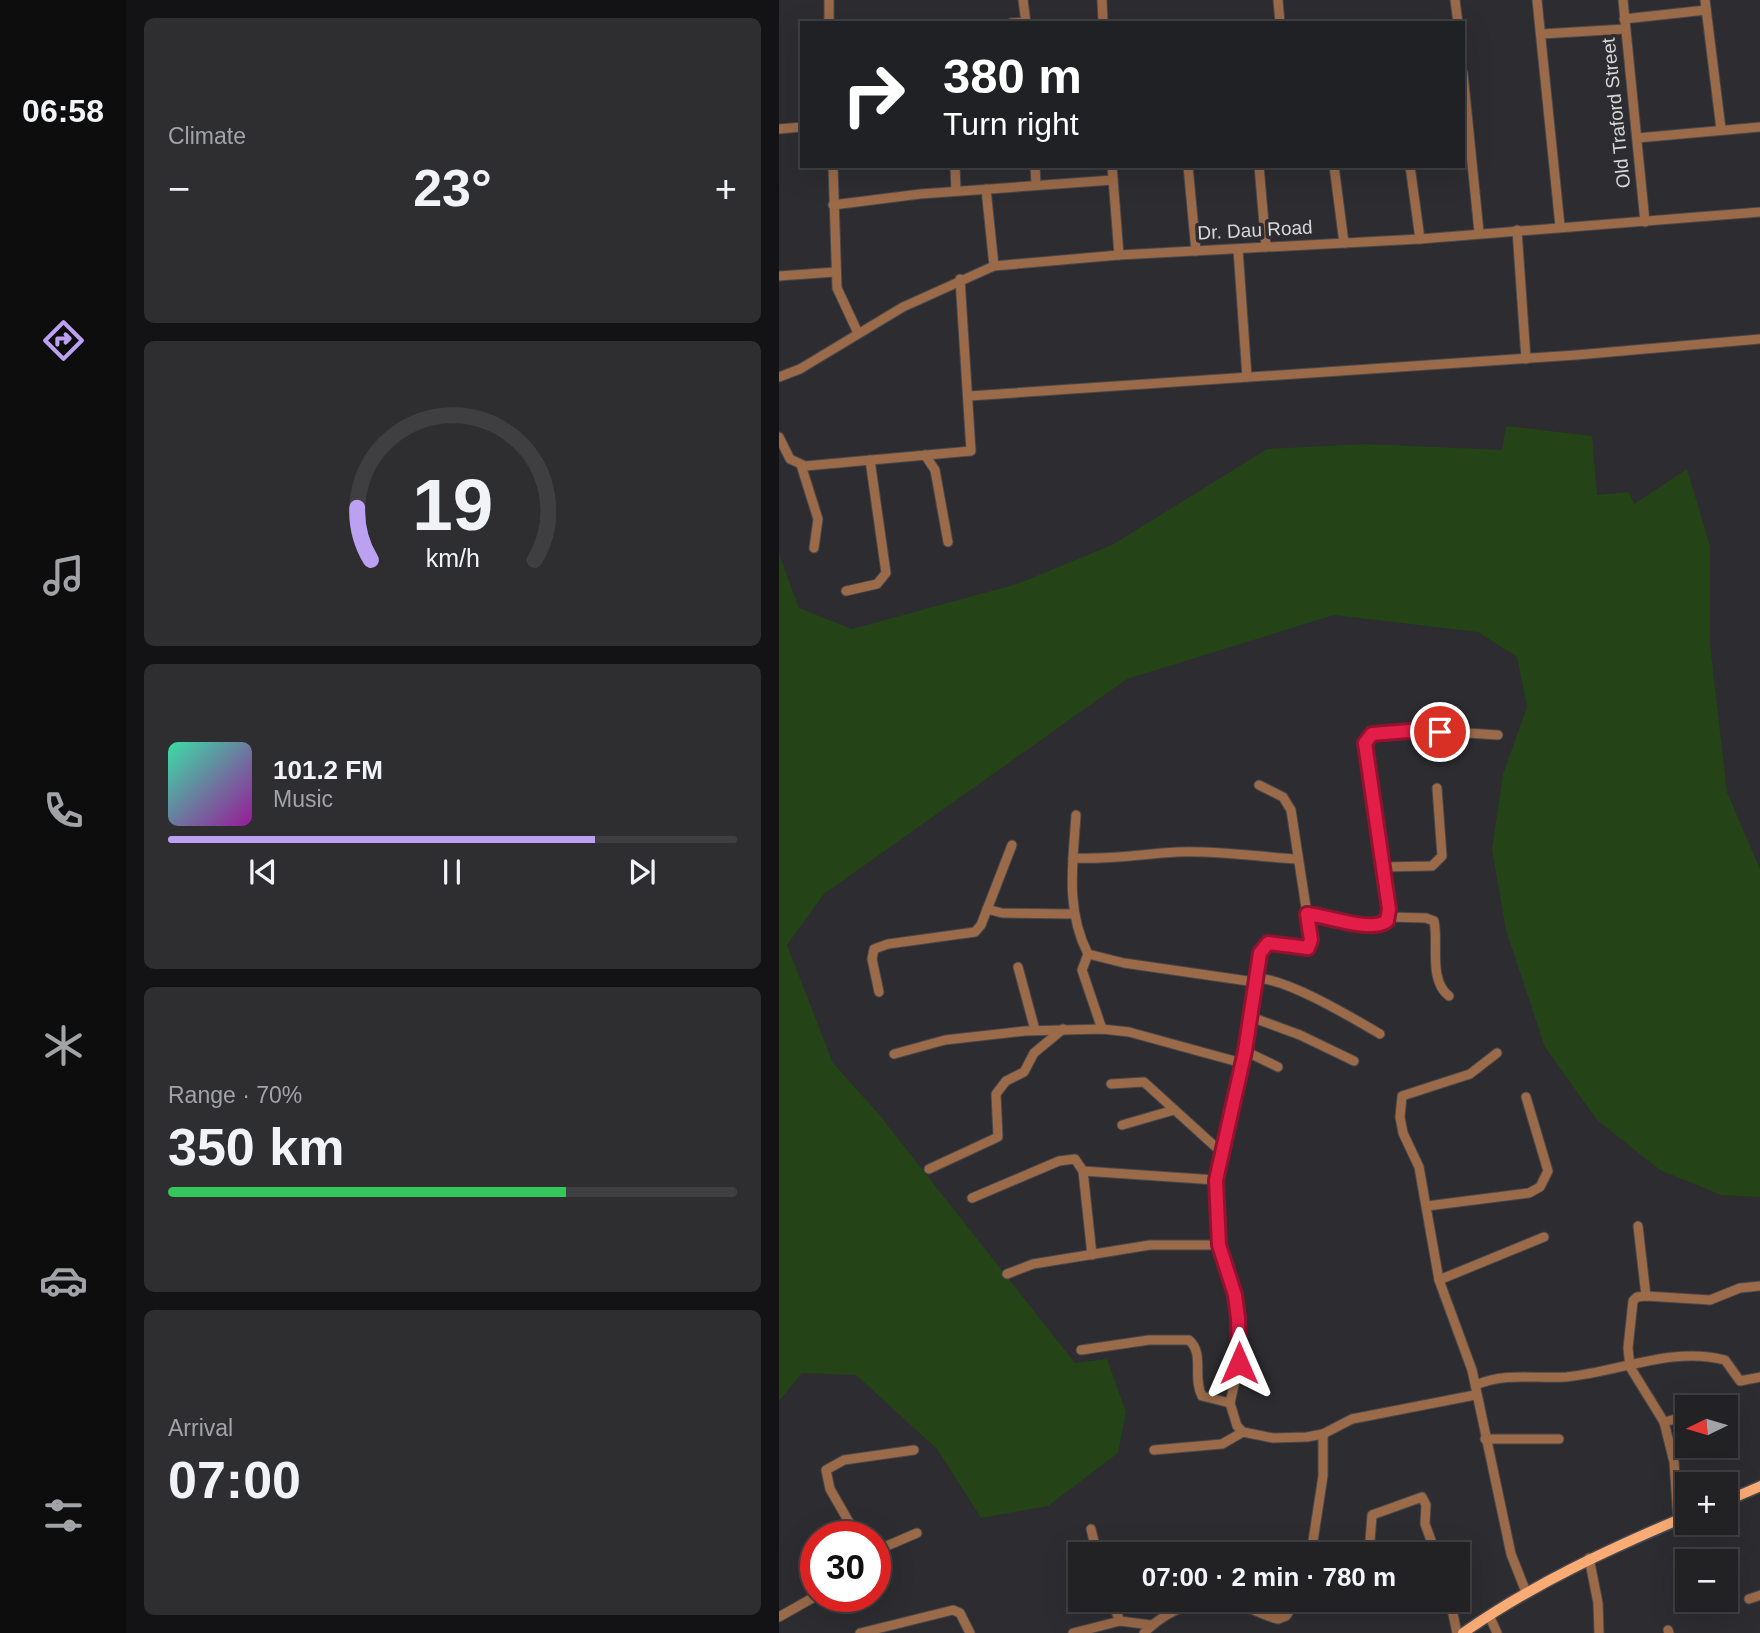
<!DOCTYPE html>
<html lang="en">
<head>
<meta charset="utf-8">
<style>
  body { margin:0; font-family:Helvetica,sans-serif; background:#2e2e31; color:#f1f3f6; height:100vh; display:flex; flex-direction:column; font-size:26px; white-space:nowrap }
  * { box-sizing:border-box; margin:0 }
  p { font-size:23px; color:#a2a3a6 }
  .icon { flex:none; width:38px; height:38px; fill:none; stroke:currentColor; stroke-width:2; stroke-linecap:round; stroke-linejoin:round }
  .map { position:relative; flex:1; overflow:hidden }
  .details { display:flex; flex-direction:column; gap:18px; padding:18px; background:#131214; width:653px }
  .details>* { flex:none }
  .banner { position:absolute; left:21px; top:21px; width:665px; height:147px; border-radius:0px; box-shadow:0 7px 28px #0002,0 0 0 2px #3f3e41; background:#202124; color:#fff; overflow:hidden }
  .needle { width:46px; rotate:265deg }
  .tools { position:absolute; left:896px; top:1395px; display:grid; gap:14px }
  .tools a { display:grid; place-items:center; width:63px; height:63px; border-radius:0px; background:#222124; box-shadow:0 7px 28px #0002,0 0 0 2px #3f3e41; font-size:35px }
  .speed { position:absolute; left:21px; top:1521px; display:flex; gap:14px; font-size:35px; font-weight:700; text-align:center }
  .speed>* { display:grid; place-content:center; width:91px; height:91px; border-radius:50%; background:#222124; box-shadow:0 7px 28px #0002,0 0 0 2px #3f3e41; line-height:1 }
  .speed .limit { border:10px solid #d22; background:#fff; color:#111 }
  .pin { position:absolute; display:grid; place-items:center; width:60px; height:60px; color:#fff; margin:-30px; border:4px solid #fff; border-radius:50%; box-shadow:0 2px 7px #0007 }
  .me { position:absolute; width:77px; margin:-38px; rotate:0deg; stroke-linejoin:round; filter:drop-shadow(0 0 5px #0008) }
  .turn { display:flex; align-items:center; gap:24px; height:147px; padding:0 28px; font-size:32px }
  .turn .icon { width:91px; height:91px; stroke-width:2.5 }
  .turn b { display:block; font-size:49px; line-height:60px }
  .big { font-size:52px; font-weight:800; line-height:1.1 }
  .details .widget { flex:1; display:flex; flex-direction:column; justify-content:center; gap:10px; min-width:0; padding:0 24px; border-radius:10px; background:#2e2e31 }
  .details .dial { align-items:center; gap:0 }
  .dial svg { height:182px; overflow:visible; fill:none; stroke:#3f3e41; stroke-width:7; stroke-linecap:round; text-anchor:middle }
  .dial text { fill:#f1f3f6; stroke:none }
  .song { display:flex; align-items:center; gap:21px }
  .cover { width:84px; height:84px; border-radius:10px; background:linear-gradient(135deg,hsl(160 70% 55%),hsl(300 70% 35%)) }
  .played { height:7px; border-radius:4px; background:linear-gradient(90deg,#bca0f2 75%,#3f3e41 75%) }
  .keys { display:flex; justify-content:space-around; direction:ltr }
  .heat { display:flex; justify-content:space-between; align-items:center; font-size:38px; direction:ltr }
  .charge { height:10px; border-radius:5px; background:linear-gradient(90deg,#34c759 70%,#3f3e41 0) }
  .trip { position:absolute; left:289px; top:1542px; width:402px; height:70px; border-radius:0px; background:#222124; box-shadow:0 7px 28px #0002,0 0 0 2px #3f3e41; font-weight:800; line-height:70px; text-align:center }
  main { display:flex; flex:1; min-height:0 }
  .dock { display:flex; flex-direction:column; width:126px; justify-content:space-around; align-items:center; background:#0e0d0e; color:#a2a3a6 }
  .dock .icon { width:49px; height:49px }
  .dock .on { color:#bca0f2 }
  .dock b { font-size:32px; color:#f1f3f6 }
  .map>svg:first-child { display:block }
</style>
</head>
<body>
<main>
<nav class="dock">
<b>06:58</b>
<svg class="icon on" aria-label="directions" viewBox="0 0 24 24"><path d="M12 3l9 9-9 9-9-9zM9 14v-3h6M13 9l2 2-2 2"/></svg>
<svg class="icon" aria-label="music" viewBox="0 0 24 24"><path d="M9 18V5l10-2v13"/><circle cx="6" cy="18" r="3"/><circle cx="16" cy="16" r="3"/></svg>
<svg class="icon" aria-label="phone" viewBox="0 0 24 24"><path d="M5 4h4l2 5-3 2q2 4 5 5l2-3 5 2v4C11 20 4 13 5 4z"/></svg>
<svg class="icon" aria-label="climate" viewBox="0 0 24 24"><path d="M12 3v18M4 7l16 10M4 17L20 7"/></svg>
<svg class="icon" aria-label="car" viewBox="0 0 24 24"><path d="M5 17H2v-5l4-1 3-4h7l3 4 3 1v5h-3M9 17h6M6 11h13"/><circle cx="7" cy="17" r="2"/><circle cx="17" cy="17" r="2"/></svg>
<svg class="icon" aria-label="filters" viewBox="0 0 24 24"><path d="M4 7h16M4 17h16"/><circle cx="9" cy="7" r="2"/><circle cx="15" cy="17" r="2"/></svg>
</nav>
<section class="details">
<div class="widget"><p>Climate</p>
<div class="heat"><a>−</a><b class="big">23°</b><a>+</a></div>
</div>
<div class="widget dial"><svg viewBox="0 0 100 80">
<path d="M14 69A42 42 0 1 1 86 69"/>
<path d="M14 69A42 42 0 0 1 8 46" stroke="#bca0f2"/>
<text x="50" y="56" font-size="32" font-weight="700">19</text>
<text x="50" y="72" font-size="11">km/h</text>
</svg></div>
<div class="widget">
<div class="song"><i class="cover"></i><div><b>101.2 FM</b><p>Music</p></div></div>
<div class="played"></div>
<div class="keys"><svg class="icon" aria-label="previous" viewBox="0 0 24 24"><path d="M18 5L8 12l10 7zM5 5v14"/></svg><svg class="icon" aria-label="pause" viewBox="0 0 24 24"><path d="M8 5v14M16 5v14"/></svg><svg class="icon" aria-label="next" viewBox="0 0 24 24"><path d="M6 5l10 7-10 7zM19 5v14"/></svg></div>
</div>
<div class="widget"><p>Range · 70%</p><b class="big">350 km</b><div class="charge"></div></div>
<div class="widget"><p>Arrival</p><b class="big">07:00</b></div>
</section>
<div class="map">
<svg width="982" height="1633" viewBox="0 0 982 1633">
  <rect width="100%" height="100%" fill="#2d2c30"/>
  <path fill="#244316" d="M 727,426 L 813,436 L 818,495 L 850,492 L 855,504 L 908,469 L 931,546 L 931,645 L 948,792 L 981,869 L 981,1197 L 942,1195 L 881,1170 L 818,1120 L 766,1047 L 727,930 L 713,850 L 724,774 L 748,707 L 738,657 L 699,632 L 555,615 L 348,679 L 45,894 L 8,945 L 54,1063 L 98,1112 L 296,1363 L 328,1359 L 347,1412 L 339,1453 L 269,1506 L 202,1518 L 158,1449 L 77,1375 L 23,1373 L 0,1401 L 0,554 L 20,608 L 73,629 L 238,584 L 333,545 L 488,449 L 588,444 L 723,450 Z"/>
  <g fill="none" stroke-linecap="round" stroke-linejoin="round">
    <g stroke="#06588e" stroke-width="2">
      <path d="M 842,1551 L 908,1522"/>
      <path d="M 782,1580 L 802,1570"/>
    </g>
    <g stroke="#48474b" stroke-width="11">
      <g id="minor">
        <path d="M 50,0 L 50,23"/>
        <path d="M 244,0 L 247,23"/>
        <path d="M 323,0 L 324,23"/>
        <path d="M 499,0 L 501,23"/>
        <path d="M 676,0 L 679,23"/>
        <path d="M 758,0 L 781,226"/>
        <path d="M 844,0 L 866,222"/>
        <path d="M 926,0 L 942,129"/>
        <path d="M 845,19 L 927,10"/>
        <path d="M 232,23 L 247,22"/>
        <path d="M 762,34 L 846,29"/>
        <path d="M 684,73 L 700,232"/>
        <path d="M 0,129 L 23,127"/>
        <path d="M 858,138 L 982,127"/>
        <path d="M 54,166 L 58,288 L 79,333"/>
        <path d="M 176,166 L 177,191"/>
        <path d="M 256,166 L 257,184"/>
        <path d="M 333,166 L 340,255"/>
        <path d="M 409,166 L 417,251"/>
        <path d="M 480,166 L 487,247"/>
        <path d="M 555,166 L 565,243"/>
        <path d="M 631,166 L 641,239"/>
        <path d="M 207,189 L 215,266"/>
        <path d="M 54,205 L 141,194 L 334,180"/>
        <path d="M 738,230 L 747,359"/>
        <path d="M 459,249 L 468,377"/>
        <path d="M 0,276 L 56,272"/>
        <path d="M 0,377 L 21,369 L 124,307 L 215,266 L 340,255 L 641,239 L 982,212"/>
        <path d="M 190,396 L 797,355 L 982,339"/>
        <path d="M 0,437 L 11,459 L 26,466 L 192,451 L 181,279"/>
        <path d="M 146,455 L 156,470 L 169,542"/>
        <path d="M 22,465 L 39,519 L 35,548"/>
        <path d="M 67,591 L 98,584 L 107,573 L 91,460"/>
        <path d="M 480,785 L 504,797 L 512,810 L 532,940 L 531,946 L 524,949 L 489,943 L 483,947 L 463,1063 L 437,1180 L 440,1245 L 456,1295 L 461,1334 L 460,1363 L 451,1403 L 458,1426 L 464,1432 L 494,1438 L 528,1437 L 544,1434 L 573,1419 L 696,1395"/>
        <path d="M 297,815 C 294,863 286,909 309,954 L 345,963 L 476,982"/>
        <path d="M 294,858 C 330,860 362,854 398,852 C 438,850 478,857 518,859"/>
        <path d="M 604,867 L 653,866 L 663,856 L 658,788"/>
        <path d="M 208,909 L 223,913 L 294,914"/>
        <path d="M 528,914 C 550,916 597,936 610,917 L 586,749 L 589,737 L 642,730 L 719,735"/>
        <path d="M 610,917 L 647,918 L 655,921 C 660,943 649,980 670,996"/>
        <path d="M 309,954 L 303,970 L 323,1029"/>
        <path d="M 239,967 L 256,1030"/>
        <path d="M 477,978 C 509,979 572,1017 601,1034"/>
        <path d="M 100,992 L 93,959 L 95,949 L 109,944 L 196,932 L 202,925 L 233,845"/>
        <path d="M 472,1017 L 521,1035 L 575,1061"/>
        <path d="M 466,1051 L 499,1067"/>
        <path d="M 718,1053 L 691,1074 L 623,1096 L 621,1117 L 624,1133 L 640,1167 L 660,1280 L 693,1370 L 732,1554 L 747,1592"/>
        <path d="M 115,1054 L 166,1040 L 246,1031 L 323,1029 L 350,1032 L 463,1063"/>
        <path d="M 332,1084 L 365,1082 L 441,1151"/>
        <path d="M 343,1125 L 395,1110"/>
        <path d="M 150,1169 L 219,1137 L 217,1094 L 227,1081 L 245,1072 L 255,1053 L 284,1029"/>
        <path d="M 304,1171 L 437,1180"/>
        <path d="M 193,1198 L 280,1161 L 296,1159 L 304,1171 L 313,1255"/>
        <path d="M 648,1206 L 750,1193 L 761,1187 L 769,1171 L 747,1097"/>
        <path d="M 859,1226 L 867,1296"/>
        <path d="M 228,1274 L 254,1264 L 371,1245 L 440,1245"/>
        <path d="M 660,1280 L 765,1237"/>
        <path d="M 302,1350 L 370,1340 L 410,1340 C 426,1354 413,1378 423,1396 L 451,1403"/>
        <path d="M 697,1385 C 727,1372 755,1379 787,1377 C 841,1372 892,1346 946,1360 L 961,1381 L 982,1377"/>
        <path d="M 931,1407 L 952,1406"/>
        <path d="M 885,1422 L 908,1416"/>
        <path d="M 706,1439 L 780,1439"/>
        <path d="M 375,1450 L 443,1444 L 464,1432"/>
        <path d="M 899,1520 L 895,1462 L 885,1422 L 851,1367 L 849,1348 L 854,1301 L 858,1297 L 867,1296 L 931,1300 L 961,1288 L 982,1286"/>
        <path d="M 312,1529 L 318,1554"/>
        <path d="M 78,1536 L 51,1489 L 47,1470 L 65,1460 L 135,1450"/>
        <path d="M 96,1551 L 138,1533"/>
        <path d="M 532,1554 L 544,1476 L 544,1434"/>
        <path d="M 590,1554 L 593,1515 L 643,1497 L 647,1505 L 646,1524 L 657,1554"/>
        <path d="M 810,1558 L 819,1603 L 820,1633"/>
        <path d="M 970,1599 L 982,1595"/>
        <path d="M 332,1600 L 341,1621"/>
        <path d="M 671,1600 L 678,1633"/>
        <path d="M 710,1615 L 718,1633"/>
        <path d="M 0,1617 L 37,1596"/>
        <path d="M 889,1630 L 890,1633"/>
        <path d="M 81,1633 L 174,1610 L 181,1613 L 191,1633"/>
        <path d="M 294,1633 L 341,1621 L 372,1625"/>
        <path d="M 365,1633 C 387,1610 424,1594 457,1603 C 471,1607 484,1616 499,1619 L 507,1616 L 518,1600"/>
      </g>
    </g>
    <g stroke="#48474b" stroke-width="13">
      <g id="major">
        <path d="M 947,1501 L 982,1486"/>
        <path d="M 684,1633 C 754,1584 830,1549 908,1516"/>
      </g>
    </g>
    <use href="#minor" stroke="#9a6a49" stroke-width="9"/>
    <use href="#major" stroke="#fbac75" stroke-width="10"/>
  </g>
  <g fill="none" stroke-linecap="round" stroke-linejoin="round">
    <g stroke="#92132f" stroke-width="18">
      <path id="route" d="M 460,1363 L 459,1318 L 456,1295 L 440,1245 L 437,1180 L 466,1051 L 481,953 L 489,943 L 529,948 L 532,940 L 528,914 C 549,916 592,933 608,921 L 610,909 L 586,743 L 593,734 L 642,730 L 661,732"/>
    </g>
    <use href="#route" stroke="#e11d48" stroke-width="12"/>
  </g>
  <g text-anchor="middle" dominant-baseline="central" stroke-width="7" stroke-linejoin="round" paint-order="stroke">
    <g font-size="19" fill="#d7d7d9" stroke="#2d2c30">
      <text transform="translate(837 113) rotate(-96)">Old Traford Street</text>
      <text transform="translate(476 230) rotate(-3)">Dr. Dau Road</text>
    </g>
  </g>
</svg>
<div class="tools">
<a><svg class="needle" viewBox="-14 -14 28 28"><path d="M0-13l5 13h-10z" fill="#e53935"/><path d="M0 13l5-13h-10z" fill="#a2a3a6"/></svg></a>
<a>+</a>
<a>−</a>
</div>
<div class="speed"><div class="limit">30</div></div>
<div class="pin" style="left:661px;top:732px;background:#d93025"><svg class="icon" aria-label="arrive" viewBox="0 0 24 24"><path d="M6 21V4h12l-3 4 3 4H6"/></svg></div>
<svg class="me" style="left:460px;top:1363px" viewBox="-20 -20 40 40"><path d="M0-17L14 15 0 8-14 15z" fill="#e11d48" stroke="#fff" stroke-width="4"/></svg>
<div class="trip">07:00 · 2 min · 780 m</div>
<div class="banner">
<div class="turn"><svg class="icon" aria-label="right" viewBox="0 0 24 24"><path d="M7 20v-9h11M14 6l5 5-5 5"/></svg><div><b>380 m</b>Turn right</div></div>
</div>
</div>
</main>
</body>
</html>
